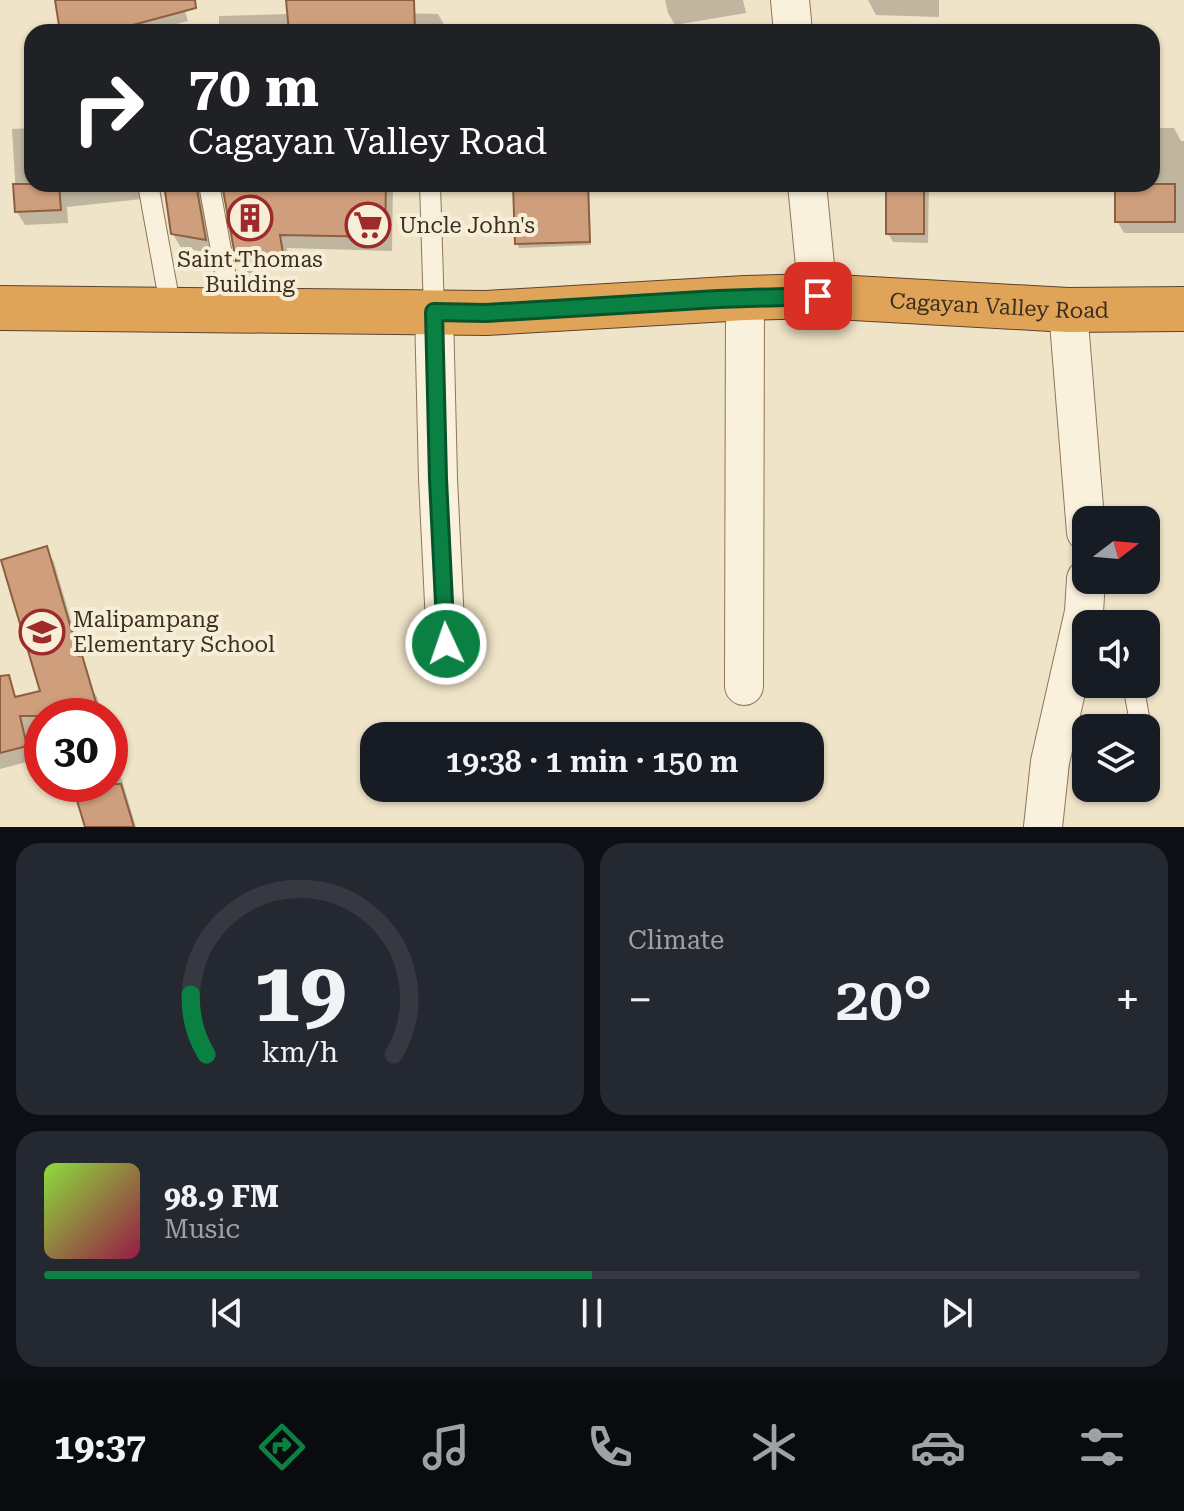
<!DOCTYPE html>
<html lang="en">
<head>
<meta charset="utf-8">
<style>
  body { margin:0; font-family:"Roboto Serif",serif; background:#242831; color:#f1f3f6; height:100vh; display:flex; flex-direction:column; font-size:30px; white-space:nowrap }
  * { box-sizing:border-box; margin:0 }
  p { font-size:26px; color:#9ea1a6 }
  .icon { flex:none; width:44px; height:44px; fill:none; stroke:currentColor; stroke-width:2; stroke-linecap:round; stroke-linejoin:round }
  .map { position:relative; height:827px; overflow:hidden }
  .details { display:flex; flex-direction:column; gap:16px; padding:16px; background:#0d0f14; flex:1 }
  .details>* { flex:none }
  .top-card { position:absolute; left:24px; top:24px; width:1136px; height:168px; border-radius:24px; box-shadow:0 2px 6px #0004; background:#202124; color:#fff; overflow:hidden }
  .needle { width:52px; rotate:74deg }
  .controls { position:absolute; left:1072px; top:506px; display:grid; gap:16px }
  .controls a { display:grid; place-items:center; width:88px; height:88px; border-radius:16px; background:#171b24; box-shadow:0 2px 6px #0004; font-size:40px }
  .speed { position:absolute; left:24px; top:698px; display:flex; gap:16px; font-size:40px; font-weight:700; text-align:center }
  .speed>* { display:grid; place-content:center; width:104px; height:104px; border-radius:50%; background:#171b24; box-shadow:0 2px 6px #0004; line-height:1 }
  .speed .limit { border:12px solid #d22; background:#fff; color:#111 }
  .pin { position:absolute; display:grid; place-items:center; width:68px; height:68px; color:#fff; margin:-34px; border-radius:16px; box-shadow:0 4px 12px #0006 }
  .me { position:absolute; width:88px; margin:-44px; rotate:357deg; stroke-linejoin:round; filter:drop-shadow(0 0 6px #0008) }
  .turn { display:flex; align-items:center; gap:28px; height:168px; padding:0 32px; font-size:36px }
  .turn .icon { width:104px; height:104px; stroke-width:2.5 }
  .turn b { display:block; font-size:56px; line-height:68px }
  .big { font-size:60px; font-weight:600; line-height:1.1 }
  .details .card { flex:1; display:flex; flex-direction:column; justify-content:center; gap:12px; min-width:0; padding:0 28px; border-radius:24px; background:#242831 }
  .details .dial { align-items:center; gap:0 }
  .dial svg { height:208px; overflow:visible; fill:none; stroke:#363941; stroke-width:7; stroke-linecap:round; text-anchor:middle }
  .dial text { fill:#f1f3f6; stroke:none }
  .song { display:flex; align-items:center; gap:24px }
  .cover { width:96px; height:96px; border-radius:12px; background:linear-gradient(135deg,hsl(90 70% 55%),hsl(340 70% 35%)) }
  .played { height:8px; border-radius:4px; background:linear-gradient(90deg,#0b8043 50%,#363941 50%) }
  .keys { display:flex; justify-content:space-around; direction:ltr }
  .heat { display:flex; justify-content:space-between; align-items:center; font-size:44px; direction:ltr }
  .details .tiles { flex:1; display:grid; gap:16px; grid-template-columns:1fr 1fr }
  .card:last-child { grid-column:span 2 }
  .trip { position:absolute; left:360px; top:722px; width:464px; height:80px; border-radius:24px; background:#171b24; box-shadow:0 2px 6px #0004; font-weight:600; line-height:80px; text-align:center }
  .dock { display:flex; height:128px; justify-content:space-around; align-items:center; background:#090b0e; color:#9ea1a6 }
  .dock .icon { width:56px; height:56px }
  .dock .active { color:#0b8043 }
  .dock b { font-size:36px; color:#f1f3f6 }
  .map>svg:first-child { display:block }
</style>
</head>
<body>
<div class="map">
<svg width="1184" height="827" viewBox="0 0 1184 827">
  <rect width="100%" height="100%" fill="#f0e4c8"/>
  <g fill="#0003">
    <path d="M 58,0 L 182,0 L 188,21 L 146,32 L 62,32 Z"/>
    <path d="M 288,0 L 336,0 L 337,11 L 438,14 L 446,28 L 446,32 L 219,32 L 219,16 L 289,14 Z"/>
    <path d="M 665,0 L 743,0 L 746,13 L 675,25 L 668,13 Z"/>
    <path d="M 868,0 L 939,0 L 939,17 L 876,15 Z"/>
    <path d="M 32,128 L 32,184 L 393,184 L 392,251 L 287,248 L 290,266 L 246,274 L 238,260 L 225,187 L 216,184 L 212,253 L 181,248 L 173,234 L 166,188 L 161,185 L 148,187 L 142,199 L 67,207 L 68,223 L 25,225 L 17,212 L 12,129 Z"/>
    <path d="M 1152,128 L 1174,128 L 1181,141 L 1184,141 L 1184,233 L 1124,233 L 1117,221 L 1117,184 L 1152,184 Z"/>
    <path d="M 515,184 L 589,184 L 591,245 L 519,248 L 517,243 Z"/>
    <path d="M 831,184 L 929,184 L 928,243 L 893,242 L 888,233 L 888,185 L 836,192 Z"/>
    <path d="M 46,548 L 54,562 L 90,686 L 97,697 L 103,716 L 42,716 L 42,758 L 0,769 L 0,703 L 42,693 Z"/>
    <path d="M 110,740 L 136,827 L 87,827 L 74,784 L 110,784 Z"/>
  </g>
  <g fill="#cf9f7d" stroke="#8d5f41" stroke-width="2">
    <path d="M 55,0 L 195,0 L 196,8 L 129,26 L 83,32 L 60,32 Z"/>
    <path d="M 286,0 L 414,0 L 415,32 L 289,32 Z"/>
    <path d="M 13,184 L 59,184 L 61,210 L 15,212 Z"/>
    <path d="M 164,184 L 196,184 L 206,240 L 171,234 Z"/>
    <path d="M 222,184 L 386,184 L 385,237 L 280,235 L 283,253 L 236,261 Z"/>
    <path d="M 513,184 L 588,184 L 590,242 L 515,244 Z"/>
    <rect x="886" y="184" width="38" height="50"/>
    <rect x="1115" y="184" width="60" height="38"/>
    <path d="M 47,546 L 79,656 L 82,655 L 100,716 L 20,716 L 27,746 L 0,753 L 0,676 L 9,675 L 15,697 L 40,691 L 1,560 Z"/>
    <path d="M 72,784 L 121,784 L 134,827 L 85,827 Z"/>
  </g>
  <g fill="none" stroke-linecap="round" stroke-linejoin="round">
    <g stroke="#8d765c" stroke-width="22">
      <g id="lane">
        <path d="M 148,184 L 171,310"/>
        <path d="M 209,184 L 232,310"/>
        <path d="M 430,184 L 434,312"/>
        <path d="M 1133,684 L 1141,728"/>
      </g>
    </g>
    <g stroke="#8d765c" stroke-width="40">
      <g id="street">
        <path d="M 790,0 L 793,32"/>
        <path d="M 807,184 L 818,296"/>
        <path d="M 1068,310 L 1086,532"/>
        <path d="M 434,312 L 438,479 L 446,644"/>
        <path d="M 744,686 L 745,298"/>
        <path d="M 1043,827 L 1050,762 L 1084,612 L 1086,579"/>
      </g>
    </g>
    <g stroke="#5b4430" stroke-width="46">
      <g id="highway">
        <path id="s1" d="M 0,308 L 486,313 L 745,298 L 818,296 L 1068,310 L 1184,309"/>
      </g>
    </g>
    <use href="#lane" stroke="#faf1dc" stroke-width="20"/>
    <use href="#street" stroke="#faf1dc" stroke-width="38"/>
    <use href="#highway" stroke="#e0a458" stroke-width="44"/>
  </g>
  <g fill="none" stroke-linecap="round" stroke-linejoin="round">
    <g stroke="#07532c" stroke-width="20">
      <path id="route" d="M 446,644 L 438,479 L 434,312 L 486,313 L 718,299 L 818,296"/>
    </g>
    <use href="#route" stroke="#0b8043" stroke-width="14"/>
  </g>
  <defs>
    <g id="building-ring" transform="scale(2.3)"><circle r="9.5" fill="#f7eed8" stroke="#9e2a2b" stroke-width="1.5"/><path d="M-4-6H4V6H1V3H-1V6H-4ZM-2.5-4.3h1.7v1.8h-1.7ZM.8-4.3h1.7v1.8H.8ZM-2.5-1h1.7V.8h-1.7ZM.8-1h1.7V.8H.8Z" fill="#9e2a2b"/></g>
    <g id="supermarket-ring" transform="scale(2.3)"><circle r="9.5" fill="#f7eed8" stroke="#9e2a2b" stroke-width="1.5"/><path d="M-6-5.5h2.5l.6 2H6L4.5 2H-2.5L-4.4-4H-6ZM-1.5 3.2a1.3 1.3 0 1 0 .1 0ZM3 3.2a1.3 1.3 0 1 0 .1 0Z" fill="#9e2a2b"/></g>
    <g id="school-ring" transform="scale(2.3)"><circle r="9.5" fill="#f7eed8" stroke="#9e2a2b" stroke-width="1.5"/><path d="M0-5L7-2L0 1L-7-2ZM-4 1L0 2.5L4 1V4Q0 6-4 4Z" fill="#9e2a2b"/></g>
  </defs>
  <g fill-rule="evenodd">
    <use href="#building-ring" x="250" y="218"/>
    <use href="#supermarket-ring" x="368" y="225"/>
    <use href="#school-ring" x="42" y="632"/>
  </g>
  <g text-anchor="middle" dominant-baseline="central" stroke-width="8" stroke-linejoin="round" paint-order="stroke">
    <g font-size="22" fill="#3d2e20" stroke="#f7eed8" text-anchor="start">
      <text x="399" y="225">Uncle John's</text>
      <text x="250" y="259" text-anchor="middle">Saint Thomas<tspan x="250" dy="25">Building</tspan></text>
      <text x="73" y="619">Malipampang<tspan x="73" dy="25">Elementary School</tspan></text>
    </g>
    <g font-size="22" fill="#3d2e20" stroke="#f7eed8">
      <text stroke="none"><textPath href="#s1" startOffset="1000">Cagayan Valley Road</textPath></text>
    </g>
  </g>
</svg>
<div class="controls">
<a><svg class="needle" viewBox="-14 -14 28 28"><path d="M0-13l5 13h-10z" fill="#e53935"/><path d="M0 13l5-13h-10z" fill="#9ea1a6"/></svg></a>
<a><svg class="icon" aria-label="sound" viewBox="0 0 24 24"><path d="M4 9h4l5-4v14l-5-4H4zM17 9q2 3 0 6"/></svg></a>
<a><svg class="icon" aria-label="layers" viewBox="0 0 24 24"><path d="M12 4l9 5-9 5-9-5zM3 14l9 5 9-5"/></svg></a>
</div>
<div class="speed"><div class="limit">30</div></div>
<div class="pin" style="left:818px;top:296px;background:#d93025"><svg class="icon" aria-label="arrive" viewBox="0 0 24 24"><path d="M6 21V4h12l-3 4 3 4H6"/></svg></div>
<svg class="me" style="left:446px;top:644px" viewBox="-20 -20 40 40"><circle r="17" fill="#0b8043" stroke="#fff" stroke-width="3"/><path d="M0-11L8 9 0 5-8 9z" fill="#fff"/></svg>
<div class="trip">19:38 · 1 min · 150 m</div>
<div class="top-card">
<div class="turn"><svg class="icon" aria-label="right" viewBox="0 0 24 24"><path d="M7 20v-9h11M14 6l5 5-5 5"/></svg><div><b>70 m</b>Cagayan Valley Road</div></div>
</div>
</div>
<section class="details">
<div class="tiles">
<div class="card dial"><svg viewBox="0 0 100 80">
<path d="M14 69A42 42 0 1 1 86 69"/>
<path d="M14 69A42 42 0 0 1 8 46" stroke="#0b8043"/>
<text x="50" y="56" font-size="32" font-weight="700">19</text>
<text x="50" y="72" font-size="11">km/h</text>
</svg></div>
<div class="card"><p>Climate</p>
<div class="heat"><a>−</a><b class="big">20°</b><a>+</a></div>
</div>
<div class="card">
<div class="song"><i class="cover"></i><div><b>98.9 FM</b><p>Music</p></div></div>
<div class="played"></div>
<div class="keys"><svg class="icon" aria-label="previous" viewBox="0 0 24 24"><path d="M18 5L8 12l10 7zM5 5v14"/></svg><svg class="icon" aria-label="pause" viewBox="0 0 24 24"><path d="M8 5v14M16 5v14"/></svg><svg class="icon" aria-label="next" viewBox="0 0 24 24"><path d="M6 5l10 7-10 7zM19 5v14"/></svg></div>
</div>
</div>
</section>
<nav class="dock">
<b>19:37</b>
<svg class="icon active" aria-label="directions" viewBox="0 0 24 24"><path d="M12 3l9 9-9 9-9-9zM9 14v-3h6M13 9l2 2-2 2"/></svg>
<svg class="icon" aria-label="music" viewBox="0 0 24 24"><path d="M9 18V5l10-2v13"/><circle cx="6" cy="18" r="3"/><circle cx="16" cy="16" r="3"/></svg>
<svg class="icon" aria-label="phone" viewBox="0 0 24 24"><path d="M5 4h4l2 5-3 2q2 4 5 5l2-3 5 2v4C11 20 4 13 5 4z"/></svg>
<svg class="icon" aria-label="climate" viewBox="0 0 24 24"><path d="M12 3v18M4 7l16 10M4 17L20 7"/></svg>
<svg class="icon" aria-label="car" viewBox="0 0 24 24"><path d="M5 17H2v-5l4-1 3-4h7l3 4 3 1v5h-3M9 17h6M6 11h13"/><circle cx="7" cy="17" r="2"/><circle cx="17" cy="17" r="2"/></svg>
<svg class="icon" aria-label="filters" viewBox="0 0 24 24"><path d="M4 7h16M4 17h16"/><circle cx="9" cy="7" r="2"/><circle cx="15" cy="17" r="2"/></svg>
</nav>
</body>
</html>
